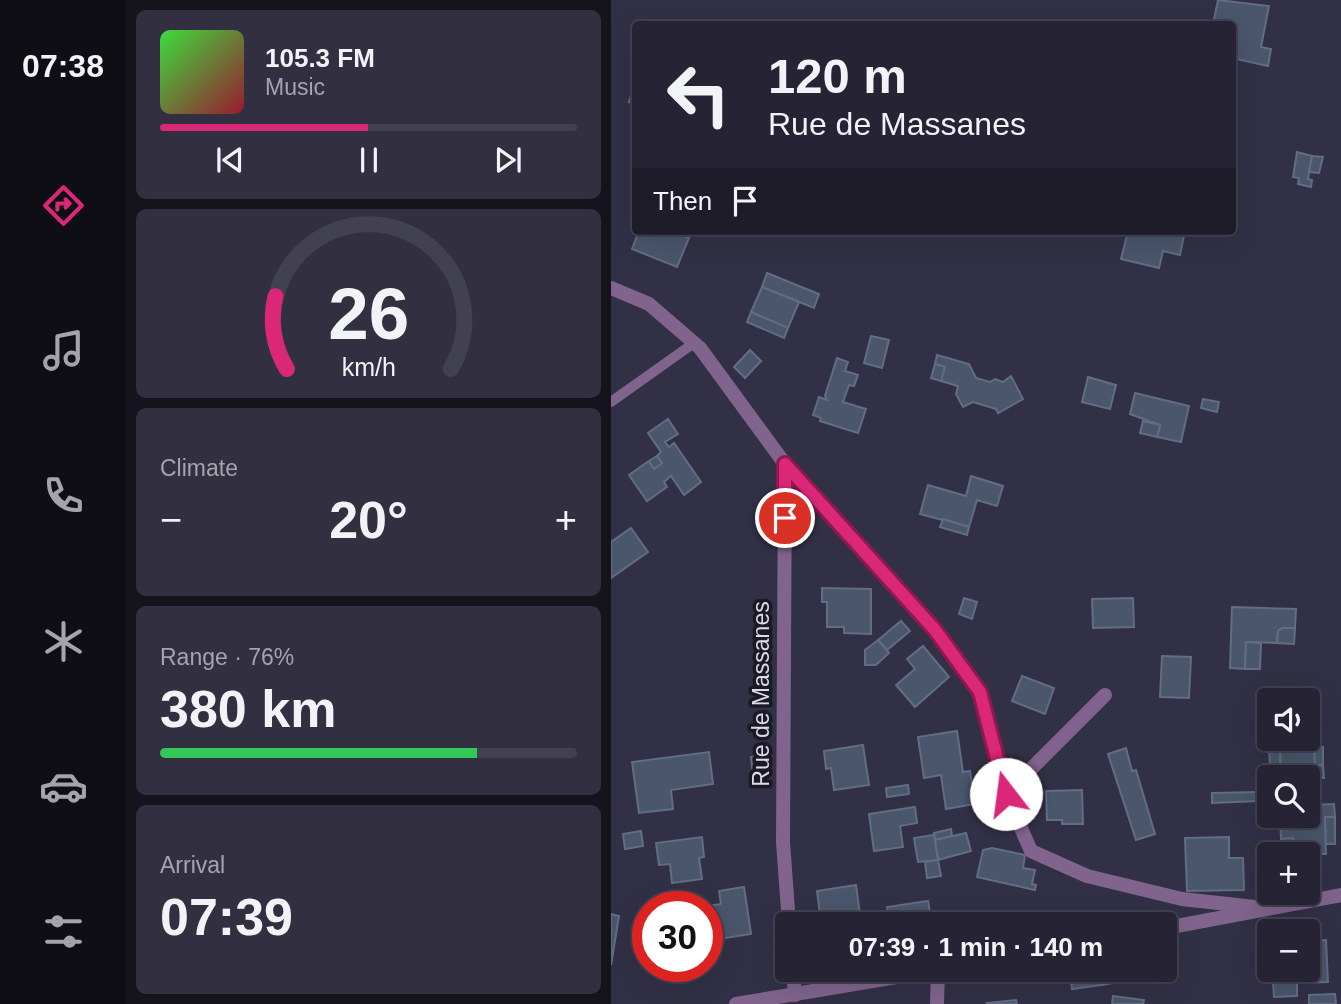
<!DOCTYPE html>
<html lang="en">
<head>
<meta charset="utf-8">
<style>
  body { margin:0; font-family:Helvetica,sans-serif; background:#323040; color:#f1f3f6; height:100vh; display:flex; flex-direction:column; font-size:26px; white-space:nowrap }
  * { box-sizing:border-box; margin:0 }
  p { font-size:23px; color:#a4a4ac }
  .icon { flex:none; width:38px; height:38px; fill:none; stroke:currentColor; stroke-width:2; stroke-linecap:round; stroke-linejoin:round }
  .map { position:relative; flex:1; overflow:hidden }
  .details { display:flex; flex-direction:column; gap:10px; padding:10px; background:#15141d; width:485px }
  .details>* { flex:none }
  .guide { position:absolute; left:21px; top:21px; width:604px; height:214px; border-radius:7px; box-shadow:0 7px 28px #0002,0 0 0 2px #42414f; background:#262434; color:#f1f3f6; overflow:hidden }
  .fabs { position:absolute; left:646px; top:688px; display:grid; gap:14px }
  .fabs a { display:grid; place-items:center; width:63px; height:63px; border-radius:7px; background:#262434; box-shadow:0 7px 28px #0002,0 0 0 2px #42414f; font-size:35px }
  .speed { position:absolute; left:21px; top:891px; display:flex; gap:14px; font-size:35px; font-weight:700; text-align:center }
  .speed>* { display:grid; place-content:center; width:91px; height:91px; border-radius:50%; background:#262434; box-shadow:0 7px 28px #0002,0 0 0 2px #42414f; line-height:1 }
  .speed .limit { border:10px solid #d22; background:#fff; color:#111 }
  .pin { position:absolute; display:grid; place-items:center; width:60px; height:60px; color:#fff; margin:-30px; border:4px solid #fff; border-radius:50%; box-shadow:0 2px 7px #0007 }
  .me { position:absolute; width:77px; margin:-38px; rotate:345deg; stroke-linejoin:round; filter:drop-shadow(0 0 5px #0008) }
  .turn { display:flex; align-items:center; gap:24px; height:147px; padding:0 21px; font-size:32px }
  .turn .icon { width:91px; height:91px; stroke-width:2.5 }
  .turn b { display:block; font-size:49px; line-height:60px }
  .then { display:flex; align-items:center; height:66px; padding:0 21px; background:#0003; gap:14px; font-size:26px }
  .big { font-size:52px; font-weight:800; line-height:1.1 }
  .details .tile { flex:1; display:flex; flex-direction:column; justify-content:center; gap:10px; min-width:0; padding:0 24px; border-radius:10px; background:#323040 }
  .details .dial { align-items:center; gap:0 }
  .dial svg { height:182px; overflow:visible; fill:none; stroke:#42414f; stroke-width:7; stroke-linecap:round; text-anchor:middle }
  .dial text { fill:#f1f3f6; stroke:none }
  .song { display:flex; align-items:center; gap:21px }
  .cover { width:84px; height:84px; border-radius:10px; background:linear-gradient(135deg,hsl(120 70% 55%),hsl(350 70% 35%)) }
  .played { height:7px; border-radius:4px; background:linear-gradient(90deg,#db2777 50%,#42414f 50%) }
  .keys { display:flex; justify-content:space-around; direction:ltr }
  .heat { display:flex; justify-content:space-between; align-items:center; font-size:38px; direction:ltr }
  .charge { height:10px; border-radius:5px; background:linear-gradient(90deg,#34c759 76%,#42414f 0) }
  .trip { position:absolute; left:164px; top:912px; width:402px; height:70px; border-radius:7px; background:#262434; box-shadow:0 7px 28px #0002,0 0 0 2px #42414f; font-weight:800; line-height:70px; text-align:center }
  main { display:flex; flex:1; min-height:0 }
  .tabs { display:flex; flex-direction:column; width:126px; justify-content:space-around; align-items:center; background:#0f0e15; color:#a4a4ac }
  .tabs .icon { width:49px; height:49px }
  .tabs .on { color:#db2777 }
  .tabs b { font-size:32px; color:#f1f3f6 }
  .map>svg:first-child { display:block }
</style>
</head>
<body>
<main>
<nav class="tabs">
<b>07:38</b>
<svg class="icon on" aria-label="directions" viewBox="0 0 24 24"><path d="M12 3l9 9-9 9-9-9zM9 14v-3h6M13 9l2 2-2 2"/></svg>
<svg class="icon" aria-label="music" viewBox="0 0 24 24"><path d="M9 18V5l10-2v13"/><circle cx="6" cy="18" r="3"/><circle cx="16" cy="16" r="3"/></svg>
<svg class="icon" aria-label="phone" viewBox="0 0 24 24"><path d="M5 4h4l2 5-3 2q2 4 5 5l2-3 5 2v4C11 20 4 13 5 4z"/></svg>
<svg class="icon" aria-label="climate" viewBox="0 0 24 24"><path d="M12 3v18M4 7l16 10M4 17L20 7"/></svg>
<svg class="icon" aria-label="car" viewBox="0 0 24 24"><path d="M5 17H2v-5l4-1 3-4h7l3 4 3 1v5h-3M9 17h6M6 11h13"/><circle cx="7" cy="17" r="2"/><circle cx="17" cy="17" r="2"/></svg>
<svg class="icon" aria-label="filters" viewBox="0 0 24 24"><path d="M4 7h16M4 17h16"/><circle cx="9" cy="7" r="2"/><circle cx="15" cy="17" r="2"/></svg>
</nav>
<section class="details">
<div class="tile">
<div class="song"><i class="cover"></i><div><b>105.3 FM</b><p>Music</p></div></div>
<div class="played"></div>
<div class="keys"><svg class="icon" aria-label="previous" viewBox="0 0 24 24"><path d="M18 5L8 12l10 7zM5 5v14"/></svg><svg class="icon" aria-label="pause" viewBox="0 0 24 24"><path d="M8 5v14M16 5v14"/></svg><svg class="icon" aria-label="next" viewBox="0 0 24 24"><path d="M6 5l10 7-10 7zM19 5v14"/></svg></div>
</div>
<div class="tile dial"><svg viewBox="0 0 100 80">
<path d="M14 69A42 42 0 1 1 86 69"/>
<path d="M14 69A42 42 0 0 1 9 37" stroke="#db2777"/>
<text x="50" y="56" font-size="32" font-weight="700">26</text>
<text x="50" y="72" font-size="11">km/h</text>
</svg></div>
<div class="tile"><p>Climate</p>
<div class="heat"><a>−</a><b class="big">20°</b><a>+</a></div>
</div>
<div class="tile"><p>Range · 76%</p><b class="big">380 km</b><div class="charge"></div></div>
<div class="tile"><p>Arrival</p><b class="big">07:39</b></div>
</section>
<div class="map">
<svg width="731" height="1004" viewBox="0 0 731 1004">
  <rect width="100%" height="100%" fill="#323046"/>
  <g fill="#4a566c" stroke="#616d84" stroke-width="2">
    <path d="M 607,0 L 658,6 L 650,47 L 660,49 L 657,66 L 621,58 L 621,24 L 602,24 Z"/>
    <path d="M 24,83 L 24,104 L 18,102 Z"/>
    <path d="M 686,152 L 701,156 L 697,179 L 701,180 L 700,187 L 687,184 L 688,178 L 682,177 Z"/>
    <path d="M 701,156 L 712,157 L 708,173 L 698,172 Z"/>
    <path d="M 28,231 L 60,231 L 78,238 L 66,267 L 21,249 Z"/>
    <path d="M 517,231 L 540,234 L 540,231 L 574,231 L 569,255 L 552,251 L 548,268 L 510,259 Z"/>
    <path d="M 156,273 L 208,294 L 203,308 L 151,287 Z"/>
    <path d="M 151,287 L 188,302 L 177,328 L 140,312 Z"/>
    <path d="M 140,312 L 177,328 L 173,338 L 136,322 Z"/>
    <path d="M 260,336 L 278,340 L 271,368 L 253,363 Z"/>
    <path d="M 139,350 L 150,361 L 134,378 L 123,367 Z"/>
    <path d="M 326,355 L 358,364 L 365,378 L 379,382 L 384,379 L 392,382 L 400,376 L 412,399 L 387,413 L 385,409 L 362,402 L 352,407 L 345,394 L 347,386 L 330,381 L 334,367 L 324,364 Z"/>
    <path d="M 226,358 L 237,362 L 234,371 L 247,375 L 243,386 L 238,385 L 232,402 L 255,409 L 247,433 L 209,421 L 210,418 L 202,415 L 208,397 L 216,400 L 214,396 Z"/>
    <path d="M 324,364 L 334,367 L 330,381 L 320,378 Z"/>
    <path d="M 477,377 L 505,385 L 499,409 L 471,402 Z"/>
    <path d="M 524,393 L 578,406 L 570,442 L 546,437 L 549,425 L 519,414 Z"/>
    <path d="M 592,399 L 608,402 L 606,412 L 590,408 Z"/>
    <path d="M 57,419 L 67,434 L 54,442 L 58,447 L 63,443 L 90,482 L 73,495 L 60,476 L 53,482 L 56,487 L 36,501 L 18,475 L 38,461 L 43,469 L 51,463 L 46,456 L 50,452 L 37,433 Z"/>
    <path d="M 532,421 L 549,425 L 546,437 L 529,433 Z"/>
    <path d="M 46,456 L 51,463 L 43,469 L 38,461 Z"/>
    <path d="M 360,476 L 392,486 L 386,506 L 366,500 L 358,527 L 309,514 L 317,485 L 355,496 Z"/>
    <path d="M 332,519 L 358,527 L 356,535 L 329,527 Z"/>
    <path d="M 20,528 L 37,552 L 0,578 L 0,542 Z"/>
    <path d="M 211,588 L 260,589 L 260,634 L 233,633 L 233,627 L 216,627 L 216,602 L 211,602 Z"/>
    <path d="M 353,598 L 366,602 L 361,619 L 348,614 Z"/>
    <path d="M 522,598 L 523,627 L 482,628 L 481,599 Z"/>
    <path d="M 621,607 L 685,609 L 684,628 L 671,628 L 667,631 L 666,643 L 635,642 L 634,669 L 619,668 Z"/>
    <path d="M 290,621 L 299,631 L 276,650 L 267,640 Z"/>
    <path d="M 671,628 L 684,628 L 683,644 L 666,643 L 667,631 Z"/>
    <path d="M 267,640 L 278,653 L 265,665 L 254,665 L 254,650 Z"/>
    <path d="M 635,642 L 650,643 L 649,669 L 634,669 Z"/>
    <path d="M 312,646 L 338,677 L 304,707 L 285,685 L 304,669 L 296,659 Z"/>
    <path d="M 551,656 L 580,657 L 578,698 L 549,697 Z"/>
    <path d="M 411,676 L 443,688 L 434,714 L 401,701 Z"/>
    <path d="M 696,723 L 703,723 L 704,765 L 712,765 L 713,778 L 670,777 L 669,738 L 696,738 Z"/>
    <path d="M 346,731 L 352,772 L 359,771 L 364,804 L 335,809 L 330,775 L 313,778 L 307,737 Z"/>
    <path d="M 252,745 L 258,785 L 223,790 L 220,768 L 215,769 L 213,751 Z"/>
    <path d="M 658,745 L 669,745 L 669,767 L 659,768 Z"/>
    <path d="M 703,746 L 712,747 L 712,765 L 704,765 Z"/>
    <path d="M 515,748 L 521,771 L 525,770 L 544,834 L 525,840 L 497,754 Z"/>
    <path d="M 98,752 L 102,784 L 60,790 L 62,809 L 28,813 L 21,762 Z"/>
    <path d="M 148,756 L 149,767 L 141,768 L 140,757 Z"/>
    <path d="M 297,785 L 298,794 L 276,797 L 275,788 Z"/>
    <path d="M 471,790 L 472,824 L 451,824 L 451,820 L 436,820 L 435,791 Z"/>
    <path d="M 648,792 L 648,801 L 601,803 L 601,793 Z"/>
    <path d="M 723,804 L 724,817 L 714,817 L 715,854 L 682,854 L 682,838 L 670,839 L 669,816 L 696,816 L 696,805 Z"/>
    <path d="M 304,807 L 306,823 L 289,826 L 292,847 L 263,851 L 258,814 Z"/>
    <path d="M 714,817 L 724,817 L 724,844 L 715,844 Z"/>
    <path d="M 340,829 L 341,836 L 324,840 L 323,833 Z"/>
    <path d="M 30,831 L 32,846 L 14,849 L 12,834 Z"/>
    <path d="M 355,833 L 360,851 L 327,860 L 324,840 Z"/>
    <path d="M 323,835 L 327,860 L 307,862 L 303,838 Z"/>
    <path d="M 91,837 L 93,857 L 88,858 L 91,879 L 61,883 L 59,864 L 48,865 L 45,843 Z"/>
    <path d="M 618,837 L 618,858 L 632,858 L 633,890 L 576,891 L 574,838 Z"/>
    <path d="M 682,838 L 682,854 L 671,854 L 670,839 Z"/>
    <path d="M 381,848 L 414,855 L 412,868 L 424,870 L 421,884 L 425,885 L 424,890 L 366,877 L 372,850 Z"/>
    <path d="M 327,860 L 330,876 L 316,878 L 314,862 Z"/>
    <path d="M 245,885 L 250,922 L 202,924 L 210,922 L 206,891 Z"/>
    <path d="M 133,887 L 140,934 L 101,940 L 96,906 L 110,904 L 108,891 Z"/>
    <path d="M 317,901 L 321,924 L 279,924 L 276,907 Z"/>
    <path d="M 0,914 L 8,916 L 0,965 Z"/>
    <path d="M 37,939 L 37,966 L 54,966 L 35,968 L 32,940 Z"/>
    <path d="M 715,940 L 717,982 L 686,983 L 686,996 L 663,997 L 662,981 L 685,981 L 684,970 L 696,970 L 696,941 Z"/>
    <path d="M 459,970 L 489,970 L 491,985 L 461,989 Z"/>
    <path d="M 489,970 L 505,970 L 507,982 L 491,985 Z"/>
    <path d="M 724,994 L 725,1004 L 698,1004 L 698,995 Z"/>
    <path d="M 502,996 L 533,1000 L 532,1004 L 501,1004 Z"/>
    <path d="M 405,1000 L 406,1004 L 377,1004 L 376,1003 Z"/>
  </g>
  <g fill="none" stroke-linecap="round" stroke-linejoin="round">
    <path stroke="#80648d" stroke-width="10" d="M 0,402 L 83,343"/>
    <g stroke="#80648d" stroke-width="14">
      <path d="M 0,288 L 38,304 L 89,348 L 174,464 L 324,630 L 369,692 L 395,794 L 420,851 L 476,876 L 571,899 L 653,908"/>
      <path d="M 174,464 L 172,842 L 178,924"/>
      <path d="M 395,794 L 494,695"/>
      <path d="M 182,970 L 184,995"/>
      <path d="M 326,1004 L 327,970"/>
    </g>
    <g stroke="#80648d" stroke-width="14">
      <path d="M 555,928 L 731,895"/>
      <path d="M 125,1004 L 327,970"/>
    </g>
  </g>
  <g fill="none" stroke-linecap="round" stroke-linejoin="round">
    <g stroke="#8e194d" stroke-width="18">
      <path id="route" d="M 174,518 L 174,464 L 324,630 L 369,692 L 395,794"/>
    </g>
    <use href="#route" stroke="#db2777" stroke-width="12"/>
  </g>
  <g text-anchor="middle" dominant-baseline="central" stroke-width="7" stroke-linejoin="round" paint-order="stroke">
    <g font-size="23" fill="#dbdbe9" stroke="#1b1a24">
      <text transform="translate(150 694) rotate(-90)">Rue de Massanes</text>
    </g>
  </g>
</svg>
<div class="fabs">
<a><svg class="icon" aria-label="sound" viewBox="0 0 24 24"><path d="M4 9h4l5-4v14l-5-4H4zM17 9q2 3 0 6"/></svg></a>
<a><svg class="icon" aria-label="search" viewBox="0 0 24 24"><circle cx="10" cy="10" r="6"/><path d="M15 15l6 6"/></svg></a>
<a>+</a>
<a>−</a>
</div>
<div class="speed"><div class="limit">30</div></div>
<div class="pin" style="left:174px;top:518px;background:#d93025"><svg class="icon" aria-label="arrive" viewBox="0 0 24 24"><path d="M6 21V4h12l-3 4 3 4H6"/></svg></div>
<svg class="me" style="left:395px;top:794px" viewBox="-20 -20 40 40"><circle r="19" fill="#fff"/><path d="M0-13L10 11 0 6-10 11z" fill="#db2777"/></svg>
<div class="trip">07:39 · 1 min · 140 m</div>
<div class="guide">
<div class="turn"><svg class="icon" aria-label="left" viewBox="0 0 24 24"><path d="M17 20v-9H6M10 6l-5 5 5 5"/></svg><div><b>120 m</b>Rue de Massanes</div></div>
<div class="then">Then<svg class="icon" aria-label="arrive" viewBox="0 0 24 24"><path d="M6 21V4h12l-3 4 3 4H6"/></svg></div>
</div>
</div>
</main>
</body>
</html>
